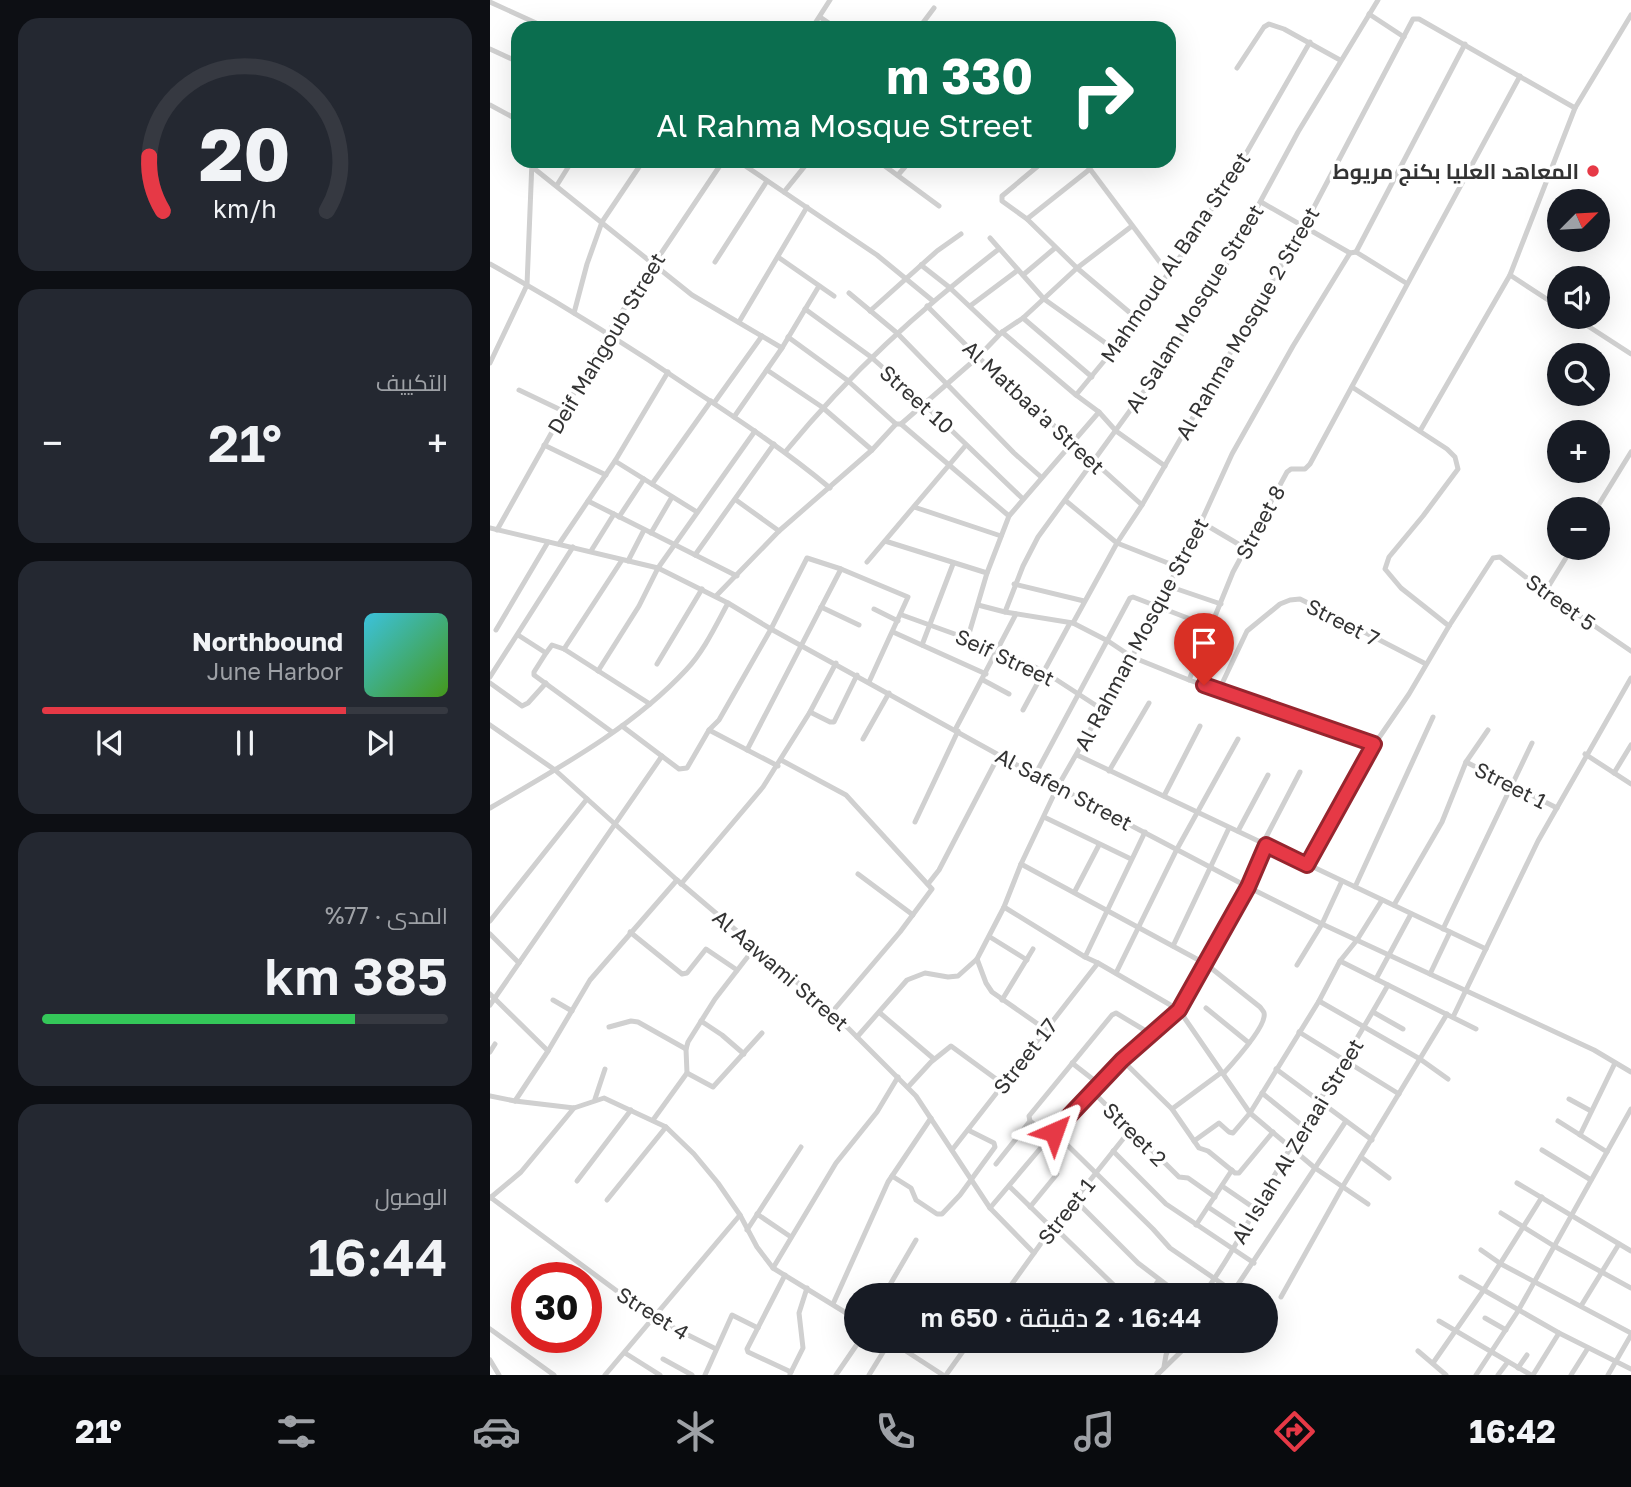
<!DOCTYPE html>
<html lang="ar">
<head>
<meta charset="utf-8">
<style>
  body { margin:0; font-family:"Golos Text",Cairo,sans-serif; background:#242831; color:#f1f3f6; direction:rtl; height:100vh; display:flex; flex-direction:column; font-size:26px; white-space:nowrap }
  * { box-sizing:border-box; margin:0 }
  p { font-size:23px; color:#9ea1a6 }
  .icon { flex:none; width:38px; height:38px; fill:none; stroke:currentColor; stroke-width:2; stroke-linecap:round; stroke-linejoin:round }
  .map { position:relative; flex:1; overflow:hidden; direction:ltr }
  .drawer { display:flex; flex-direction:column; gap:18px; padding:18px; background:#0d0f14; width:490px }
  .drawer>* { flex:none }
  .banner { position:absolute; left:21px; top:21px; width:665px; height:147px; border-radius:21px; box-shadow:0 7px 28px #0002; direction:rtl; background:#0b6e4f; color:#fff; overflow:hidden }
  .needle { width:46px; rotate:66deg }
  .fabs { position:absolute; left:1057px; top:189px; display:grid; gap:14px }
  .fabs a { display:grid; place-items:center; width:63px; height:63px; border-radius:50%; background:#171b24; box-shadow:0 7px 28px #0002; font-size:35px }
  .speed { position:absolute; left:21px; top:1262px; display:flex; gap:14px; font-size:35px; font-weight:700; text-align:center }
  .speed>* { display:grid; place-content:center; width:91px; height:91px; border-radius:50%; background:#171b24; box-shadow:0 7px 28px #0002; line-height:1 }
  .speed .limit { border:10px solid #d22; background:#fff; color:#111 }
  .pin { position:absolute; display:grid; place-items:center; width:60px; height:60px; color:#fff; margin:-72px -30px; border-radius:50% 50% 50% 0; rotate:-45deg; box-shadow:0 0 7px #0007 }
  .pin .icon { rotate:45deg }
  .me { position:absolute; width:77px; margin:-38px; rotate:43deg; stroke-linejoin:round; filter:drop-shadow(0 0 5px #0008) }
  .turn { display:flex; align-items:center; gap:24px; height:147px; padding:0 28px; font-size:32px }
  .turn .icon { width:91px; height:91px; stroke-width:2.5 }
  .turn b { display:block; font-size:49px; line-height:60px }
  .big { font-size:52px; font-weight:600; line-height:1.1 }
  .drawer .card { flex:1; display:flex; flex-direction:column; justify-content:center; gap:10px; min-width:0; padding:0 24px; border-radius:21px; background:#242831 }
  .drawer .dial { align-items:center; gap:0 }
  .dial svg { height:182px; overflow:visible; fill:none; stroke:#363941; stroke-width:7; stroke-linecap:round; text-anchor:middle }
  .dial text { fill:#f1f3f6; stroke:none }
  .song { display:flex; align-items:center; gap:21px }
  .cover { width:84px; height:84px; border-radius:10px; background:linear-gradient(135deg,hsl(190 70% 55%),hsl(100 70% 35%)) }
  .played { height:7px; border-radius:4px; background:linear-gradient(90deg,#e63946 75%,#363941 75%) }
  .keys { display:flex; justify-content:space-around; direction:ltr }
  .heat { display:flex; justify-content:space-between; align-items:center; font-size:38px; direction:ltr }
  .charge { height:10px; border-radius:5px; background:linear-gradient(90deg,#34c759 77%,#363941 0) }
  .trip { position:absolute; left:354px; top:1283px; width:434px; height:70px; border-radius:35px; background:#171b24; box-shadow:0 7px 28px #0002; font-weight:600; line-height:70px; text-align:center; direction:rtl }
  .dock { display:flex; height:112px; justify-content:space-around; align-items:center; background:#090b0e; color:#9ea1a6 }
  .dock .icon { width:49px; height:49px }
  .dock .active { color:#e63946 }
  .dock b { font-size:32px; color:#f1f3f6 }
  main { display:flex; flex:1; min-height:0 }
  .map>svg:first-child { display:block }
</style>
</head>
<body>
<main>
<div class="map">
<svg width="1141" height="1375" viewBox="0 0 1141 1375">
  <rect width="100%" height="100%" fill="#fff"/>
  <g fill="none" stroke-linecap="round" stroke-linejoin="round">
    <g stroke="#d0d0d0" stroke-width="5">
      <path d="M 0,2 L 57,28"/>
      <path d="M 879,14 L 914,37"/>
      <path d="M 330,17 L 346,28"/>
      <path d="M 322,28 L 340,0"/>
      <path d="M 429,28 L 444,8"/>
      <path d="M 0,49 L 28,62"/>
      <path d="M 747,68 L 774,27 L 779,24 L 794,29 L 850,60"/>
      <path d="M 0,105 L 28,120"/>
      <path d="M 248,161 L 387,255 L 443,301"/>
      <path d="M 388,161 L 449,206"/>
      <path d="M 554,161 L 512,196 L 512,201 L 537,219 L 587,268 L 645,317"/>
      <path d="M 594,161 L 678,273"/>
      <path d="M 41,166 L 202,295 L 292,348"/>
      <path d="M 408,175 L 420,161"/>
      <path d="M 67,185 L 82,161"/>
      <path d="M 294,192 L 319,161"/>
      <path d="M 771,202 L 860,253 L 866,252 L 916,283"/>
      <path d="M 537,219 L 600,169"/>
      <path d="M 500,238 L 554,299 L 624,349"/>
      <path d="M 866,252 L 975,44"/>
      <path d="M 288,257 L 344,296"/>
      <path d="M 225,262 L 277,181"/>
      <path d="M 0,264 C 70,303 139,346 205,391 C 252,422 297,452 340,488"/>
      <path d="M 431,265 L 459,287 L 509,334"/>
      <path d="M 533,275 L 565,248"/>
      <path d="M 1020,275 L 1069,307"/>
      <path d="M 359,293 L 407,333 L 524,453 L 551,477"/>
      <path d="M 437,306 L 488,357 L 652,505"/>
      <path d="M 480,306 L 528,270"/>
      <path d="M 315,309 L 381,357 L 434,404 L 532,498"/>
      <path d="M 380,311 L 447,251 L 471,234"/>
      <path d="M 84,313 L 97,264 L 112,222 L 153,161"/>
      <path d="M 1084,317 L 1141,354"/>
      <path d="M 533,318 L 602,377"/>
      <path d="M 249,322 L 317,207"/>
      <path d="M 512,332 L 586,395 L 609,412 L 626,431 L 675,466"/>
      <path d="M 298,337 L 357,380 L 406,424"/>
      <path d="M 0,363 L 37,285 L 42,161"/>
      <path d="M 277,370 L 332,407 L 382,450"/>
      <path d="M 862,387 L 957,449 L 965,457 L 968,469 L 933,516 L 899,557 L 895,569 L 911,588 L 959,626"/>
      <path d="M 29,390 L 73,411"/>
      <path d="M 586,395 L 624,349 L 700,243 L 746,171 L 820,42"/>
      <path d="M 224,403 L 272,336"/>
      <path d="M 244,417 L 292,348 L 329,286"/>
      <path d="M 411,424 L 519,516"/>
      <path d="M 930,431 L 1020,275 L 1085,108 L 1141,15"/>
      <path d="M 54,445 L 116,475"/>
      <path d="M 296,451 C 361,372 428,311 509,249"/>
      <path d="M 125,461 L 207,512"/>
      <path d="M 162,484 L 221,401"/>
      <path d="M 246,500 L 289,531"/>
      <path d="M 98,501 L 247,576"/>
      <path d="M 576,501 L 627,543 L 688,567"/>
      <path d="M 424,507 L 511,536"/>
      <path d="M 1106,509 L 1141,452"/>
      <path d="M 129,517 L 154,479"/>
      <path d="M 711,522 L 755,548"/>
      <path d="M 0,528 L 168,568 L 238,603 L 281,629 L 545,775 L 758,887 L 832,924 L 1104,1050 L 1141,1072"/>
      <path d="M 7,530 L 117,334 L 233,161"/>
      <path d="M 161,533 L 182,497"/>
      <path d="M 395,541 L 497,573"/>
      <path d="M 69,544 L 125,461 L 178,372"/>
      <path d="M 101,551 L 124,514"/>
      <path d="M 205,555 L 284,444"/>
      <path d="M 138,561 L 154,530"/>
      <path d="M 377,562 L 476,445"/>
      <path d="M 524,584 L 594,601"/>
      <path d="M 678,586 L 731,604"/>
      <path d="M 1055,592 L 1082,548"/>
      <path d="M 226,596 L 289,531 L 382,450 L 406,424 L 411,424 L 488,357 L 512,332 L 533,318 L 587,268 L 642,226"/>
      <path d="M 488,605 L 515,612 L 583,623 L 618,641 L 642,657 L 699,680 L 884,745"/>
      <path d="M 331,607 L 369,625"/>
      <path d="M 384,609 L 408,621"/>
      <path d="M 515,612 L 533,566 L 548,537 L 663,379 L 731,274 L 808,132 L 888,0"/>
      <path d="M 412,615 L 509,650 L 553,671 L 613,710"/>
      <path d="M 583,623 L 627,543 L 652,505 L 813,228 L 923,19 L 929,19 L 1085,108"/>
      <path d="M 6,630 L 58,542"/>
      <path d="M 403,632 L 496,674"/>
      <path d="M 28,635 L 56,653 L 44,672 L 44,675 L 122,732"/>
      <path d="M 478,637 L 497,573 L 519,516 L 609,412"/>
      <path d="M 432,645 L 463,564"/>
      <path d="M 74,649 L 132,560"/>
      <path d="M 56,653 L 62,645 L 74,649 L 160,704"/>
      <path d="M 167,664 L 212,589"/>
      <path d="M 108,671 L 149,606 L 168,568 L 265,431"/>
      <path d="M 0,677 L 83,547"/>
      <path d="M 493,680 L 519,694"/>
      <path d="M 699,680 L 743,572 L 797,472 L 801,469 L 815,469 L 820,464 L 1030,76"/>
      <path d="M 0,683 L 32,706 L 38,703 L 56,683"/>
      <path d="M 729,690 L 757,631 L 790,604 L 800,600 L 810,599 L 818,603 L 936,664"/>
      <path d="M 533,710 L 580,623"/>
      <path d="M 320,712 L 340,722 L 344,722 L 367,675"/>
      <path d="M 0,725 L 65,770 L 187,880 L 342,1012 L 426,1096 L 500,1208 L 544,1253"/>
      <path d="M 132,726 L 189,769 L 197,768 L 219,730 L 229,720 L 281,629 L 317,558 L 351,569 L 418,597 L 379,682"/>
      <path d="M 219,730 L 288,766"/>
      <path d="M 465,730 L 526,614"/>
      <path d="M 373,739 L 399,693"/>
      <path d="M 257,750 L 351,569"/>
      <path d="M 1095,754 L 1141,784"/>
      <path d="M 587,755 L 996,949"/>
      <path d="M 291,760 L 356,795 L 442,889 L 410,932 L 342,1012"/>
      <path d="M 976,762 L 1067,808"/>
      <path d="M 619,771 L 659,703"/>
      <path d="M 1124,773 L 1141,745"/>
      <path d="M 545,775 L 640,598 L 643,597 L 721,627"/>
      <path d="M 674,796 L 710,726"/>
      <path d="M 0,808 C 68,768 141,729 196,670 C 214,651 226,625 238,603"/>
      <path d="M 554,817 L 641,859"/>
      <path d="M 425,822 L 468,731"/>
      <path d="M 748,831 L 778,775"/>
      <path d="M 773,843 L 810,772"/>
      <path d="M 531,864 L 716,964 L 770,1007 C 773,1011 775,1012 774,1017 C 772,1031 743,1063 733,1074"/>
      <path d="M 817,865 L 884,745 L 919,694 L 959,626 L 1003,558 L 1010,557 L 1055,592 L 1141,651"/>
      <path d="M 368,874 L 423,915"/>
      <path d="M 191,884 L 273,787 L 320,712 L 346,663"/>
      <path d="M 438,884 L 449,870 L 509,755"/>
      <path d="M 865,887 L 943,717"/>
      <path d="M 585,891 L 609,845"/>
      <path d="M 904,905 L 952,822 L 976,762 L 998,730"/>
      <path d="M 514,907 L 595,957 L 608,963 L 689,1010 L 760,1113 L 825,1168 L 878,1204"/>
      <path d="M 0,921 L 97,799"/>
      <path d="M 953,929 L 1042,743"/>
      <path d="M 140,932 L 192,974 L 197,973 L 216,949 L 247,970"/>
      <path d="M 0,934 L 29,963"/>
      <path d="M 500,937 L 537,960"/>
      <path d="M 683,946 L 739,828"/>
      <path d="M 595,957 L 655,832"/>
      <path d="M 487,959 L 496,983 L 502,992 L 555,1029"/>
      <path d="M 850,961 L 986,1029"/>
      <path d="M 807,965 L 832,924 L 852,881"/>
      <path d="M 626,973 L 687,849 L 748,739"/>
      <path d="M 940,974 L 960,932"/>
      <path d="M 886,979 L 921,914"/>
      <path d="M 0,994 L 58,1051"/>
      <path d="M 63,1000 L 82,1011"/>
      <path d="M 512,1000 L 543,949"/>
      <path d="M 829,1001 L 930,1059 L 958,1079"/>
      <path d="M 0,1005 L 172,756"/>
      <path d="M 716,1008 L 759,1043"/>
      <path d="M 883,1012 L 913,1029"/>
      <path d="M 390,1013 L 444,1059"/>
      <path d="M 963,1017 L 1048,841 L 1141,678"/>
      <path d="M 211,1021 L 232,1035 L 254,1054"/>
      <path d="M 119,1027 L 141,1021 L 148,1022 L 196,1049"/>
      <path d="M 809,1032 L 909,1094"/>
      <path d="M 367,1037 L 417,980 L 435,973 L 458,977 L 468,976 L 487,959 L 514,907 L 531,864 L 568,786 L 642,657 L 711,522 L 742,454 L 803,346 L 860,253"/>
      <path d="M 0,1052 L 5,1044"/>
      <path d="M 632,1060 L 682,1109 L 709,1148 L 718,1151 L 745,1173 L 749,1173 L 783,1132"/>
      <path d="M 582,1063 L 609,1084"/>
      <path d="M 786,1069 L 882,1140"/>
      <path d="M 197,1073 L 223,1087 L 272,1033"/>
      <path d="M 418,1087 L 441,1062 L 461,1046 L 513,1084"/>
      <path d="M 602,1091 L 689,1177 L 698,1178 L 725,1197"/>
      <path d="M 772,1093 L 814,1127"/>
      <path d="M 0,1096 L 25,1101 L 84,1108 L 114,1098 L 176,1127 L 204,1154 L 228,1183 L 250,1215 L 267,1247 L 283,1268 L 366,1319"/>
      <path d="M 105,1099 L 115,1069"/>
      <path d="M 1079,1099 L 1101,1111"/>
      <path d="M 25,1101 L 58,1051 L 100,980 L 187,880"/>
      <path d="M 682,1109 L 732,1072"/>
      <path d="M 163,1120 L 197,1073 L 196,1049 L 198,1042 L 225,999 L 266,946"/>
      <path d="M 1068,1121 L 1117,1152"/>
      <path d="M 564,1132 L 663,1229 L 680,1248 L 744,1292"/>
      <path d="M 1090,1135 L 1125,1063"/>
      <path d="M 560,1137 L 540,1121 L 539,1116 L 622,1015 L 626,1013 L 661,1034"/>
      <path d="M 704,1141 L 729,1123 L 739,1132 L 743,1133 L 760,1113 L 829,1001 L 850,961 L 867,940 L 892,900"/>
      <path d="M 462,1150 L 608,963"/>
      <path d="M 1052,1150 L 1101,1180"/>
      <path d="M 623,1151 L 676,1204 L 764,1263"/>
      <path d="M 871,1157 L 899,1178"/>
      <path d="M 506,1164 L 540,1121"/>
      <path d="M 402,1176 L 421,1188 L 426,1200 L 447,1214 L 452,1214 L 470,1195 L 505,1147 L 504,1143 L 478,1130"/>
      <path d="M 87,1181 L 141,1110"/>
      <path d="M 1027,1183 L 1141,1251"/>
      <path d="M 519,1186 L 562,1228"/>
      <path d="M 732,1186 L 767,1210"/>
      <path d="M 0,1197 L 162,1317 L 226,1349"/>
      <path d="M 0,1198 L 31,1172 L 84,1108"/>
      <path d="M 584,1199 L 648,1263 L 690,1295"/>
      <path d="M 117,1200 L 176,1127"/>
      <path d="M 540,1207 L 567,1174"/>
      <path d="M 718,1207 L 754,1231"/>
      <path d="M 500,1208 L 560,1137 L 632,1060 L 689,1010 L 758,887 L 776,845"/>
      <path d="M 1011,1213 L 1064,1246 L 1141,1288"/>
      <path d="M 267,1214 L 301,1237"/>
      <path d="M 706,1225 L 742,1170"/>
      <path d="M 563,1226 L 634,1295"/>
      <path d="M 257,1230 L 311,1147"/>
      <path d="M 991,1250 L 1011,1264 L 1141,1333"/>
      <path d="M 283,1268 L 346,1163 L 387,1112 L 408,1077"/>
      <path d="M 295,1275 L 257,1349 L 258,1352 L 301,1372"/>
      <path d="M 971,1277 L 1069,1333 L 1141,1369"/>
      <path d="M 394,1295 L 426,1240"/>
      <path d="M 514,1295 L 562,1228 L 641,1129"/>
      <path d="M 658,1295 L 669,1280"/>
      <path d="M 713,1295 C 747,1248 771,1196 801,1147 C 834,1093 867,1040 898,985"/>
      <path d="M 741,1295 L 856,1121"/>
      <path d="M 791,1297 L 853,1186 L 957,1014"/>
      <path d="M 343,1304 L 398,1182 L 441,1118"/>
      <path d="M 1091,1306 L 1129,1244"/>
      <path d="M 995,1318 L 1016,1330"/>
      <path d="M 949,1321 L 1041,1375"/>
      <path d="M 0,1329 L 64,1375"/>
      <path d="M 399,1340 L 453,1375"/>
      <path d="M 928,1351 L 956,1375"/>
      <path d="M 135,1353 L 170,1375"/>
      <path d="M 173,1359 L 202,1375"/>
      <path d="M 0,1360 L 9,1375"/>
      <path d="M 943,1363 L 993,1291 L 1052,1197"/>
      <path d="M 674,1367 L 676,1355 L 682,1340"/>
      <path d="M 1028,1368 L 1037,1355"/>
      <path d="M 300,1374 L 313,1348 L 309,1313 L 317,1288"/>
      <path d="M 115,1375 L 250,1215"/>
      <path d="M 215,1375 L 242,1315 L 268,1328"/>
      <path d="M 346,1375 L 370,1340"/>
      <path d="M 379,1375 L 400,1341"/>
      <path d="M 456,1375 L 481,1340"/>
      <path d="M 667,1375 L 703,1340"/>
      <path d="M 986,1375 L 1028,1311 L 1141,1109"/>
      <path d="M 1008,1375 L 1017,1363"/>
      <path d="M 1043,1375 L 1069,1333"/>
      <path d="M 1081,1375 L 1098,1348"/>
      <path d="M 1118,1375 L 1141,1335"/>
    </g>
  </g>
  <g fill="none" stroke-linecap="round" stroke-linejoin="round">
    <g stroke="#96252e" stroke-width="18">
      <path id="route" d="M 564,1132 L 632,1060 L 689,1010 L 758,887 L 776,845 L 817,865 L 884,744 L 714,685"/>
    </g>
    <use href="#route" stroke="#e63946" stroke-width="12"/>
  </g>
  <circle fill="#e63946" stroke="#fff" stroke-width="2.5" cx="1103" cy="171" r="7"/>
  <g text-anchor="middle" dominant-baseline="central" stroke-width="7" stroke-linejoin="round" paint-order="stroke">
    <g font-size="21" font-weight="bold" fill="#333" stroke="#fff" text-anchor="end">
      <text x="1089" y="171">المعاهد العليا بكنج مريوط</text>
    </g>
    <g font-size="21" fill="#333" stroke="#fff">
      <text transform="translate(685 257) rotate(-56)">Mahmoud Al Bana Street</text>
      <text transform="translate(704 308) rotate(-58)">Al Salam Mosque Street</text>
      <text transform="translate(757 323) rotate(-60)">Al Rahma Mosque 2 Street</text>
      <text transform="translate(116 343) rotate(-59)">Deif Mahgoub Street</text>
      <text transform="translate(427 399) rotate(42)">Street 10</text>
      <text transform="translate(544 407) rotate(43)">Al Matbaa'a Street</text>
      <text transform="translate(770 522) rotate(-62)">Street 8</text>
      <text transform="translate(1071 602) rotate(36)">Street 5</text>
      <text transform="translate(853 622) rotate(27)">Street 7</text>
      <text transform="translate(651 634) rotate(-62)">Al Rahman Mosque Street</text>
      <text transform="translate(515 657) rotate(25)">Seif Street</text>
      <text transform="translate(1021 785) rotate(27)">Street 1</text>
      <text transform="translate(574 789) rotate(28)">Al Safen Street</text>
      <text transform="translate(291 970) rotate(41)">Al Aawami Street</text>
      <text transform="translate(535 1056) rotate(-52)">Street 17</text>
      <text transform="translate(645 1134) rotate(45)">Street 2</text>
      <text transform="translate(807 1141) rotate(-59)">Al Islah Al Zeraai Street</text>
      <text transform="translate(576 1211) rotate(-52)">Street 1</text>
      <text transform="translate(163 1313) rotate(32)">Street 4</text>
    </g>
  </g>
</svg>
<div class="fabs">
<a><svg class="needle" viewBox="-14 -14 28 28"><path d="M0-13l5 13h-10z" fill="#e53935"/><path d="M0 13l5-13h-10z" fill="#9ea1a6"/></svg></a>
<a><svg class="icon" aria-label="sound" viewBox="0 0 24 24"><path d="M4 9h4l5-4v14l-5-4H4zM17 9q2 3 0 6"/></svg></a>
<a><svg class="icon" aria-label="search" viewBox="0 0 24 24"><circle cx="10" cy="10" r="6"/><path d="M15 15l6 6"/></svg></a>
<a>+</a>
<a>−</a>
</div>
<div class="speed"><div class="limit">30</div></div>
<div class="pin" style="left:714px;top:685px;background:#d93025"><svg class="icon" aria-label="arrive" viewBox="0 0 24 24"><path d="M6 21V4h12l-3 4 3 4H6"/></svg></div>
<svg class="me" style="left:564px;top:1132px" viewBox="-20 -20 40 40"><path d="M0-17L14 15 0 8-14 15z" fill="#e63946" stroke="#fff" stroke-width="4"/></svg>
<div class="trip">16:44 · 2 دقيقة · 650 m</div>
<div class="banner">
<div class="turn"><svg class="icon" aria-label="right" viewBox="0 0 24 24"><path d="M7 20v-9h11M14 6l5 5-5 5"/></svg><div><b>330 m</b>Al Rahma Mosque Street</div></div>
</div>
</div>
<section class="drawer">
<div class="card dial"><svg viewBox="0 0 100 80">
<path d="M14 69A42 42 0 1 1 86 69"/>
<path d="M14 69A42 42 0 0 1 8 45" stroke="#e63946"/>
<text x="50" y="56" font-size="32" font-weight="700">20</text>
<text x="50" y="72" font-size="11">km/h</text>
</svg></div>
<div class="card"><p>التكييف</p>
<div class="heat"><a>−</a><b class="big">21°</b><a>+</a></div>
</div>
<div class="card">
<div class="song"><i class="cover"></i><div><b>Northbound</b><p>June Harbor</p></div></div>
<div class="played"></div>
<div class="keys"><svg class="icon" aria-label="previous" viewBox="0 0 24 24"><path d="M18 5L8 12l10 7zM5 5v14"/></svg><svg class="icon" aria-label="pause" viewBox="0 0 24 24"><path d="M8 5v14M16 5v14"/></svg><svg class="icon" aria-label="next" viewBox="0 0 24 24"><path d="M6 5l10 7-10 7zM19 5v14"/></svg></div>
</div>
<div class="card"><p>المدى · 77%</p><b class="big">385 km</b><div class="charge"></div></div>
<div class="card"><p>الوصول</p><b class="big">16:44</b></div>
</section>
</main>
<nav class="dock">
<b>16:42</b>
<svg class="icon active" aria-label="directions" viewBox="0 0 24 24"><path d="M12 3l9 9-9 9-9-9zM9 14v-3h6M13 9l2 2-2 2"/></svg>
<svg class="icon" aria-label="music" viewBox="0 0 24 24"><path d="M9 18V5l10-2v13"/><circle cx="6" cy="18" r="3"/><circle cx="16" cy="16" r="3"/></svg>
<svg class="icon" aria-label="phone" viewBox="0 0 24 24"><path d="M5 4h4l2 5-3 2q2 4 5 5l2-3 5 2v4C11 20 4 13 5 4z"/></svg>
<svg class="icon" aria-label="climate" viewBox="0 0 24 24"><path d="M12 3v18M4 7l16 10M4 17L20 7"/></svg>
<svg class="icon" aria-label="car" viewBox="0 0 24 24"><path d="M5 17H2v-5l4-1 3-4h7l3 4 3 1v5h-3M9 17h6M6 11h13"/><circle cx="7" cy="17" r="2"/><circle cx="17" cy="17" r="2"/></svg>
<svg class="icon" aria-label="filters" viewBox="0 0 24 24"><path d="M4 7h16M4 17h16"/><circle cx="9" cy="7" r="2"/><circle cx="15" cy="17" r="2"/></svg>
<b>21°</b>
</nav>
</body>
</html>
